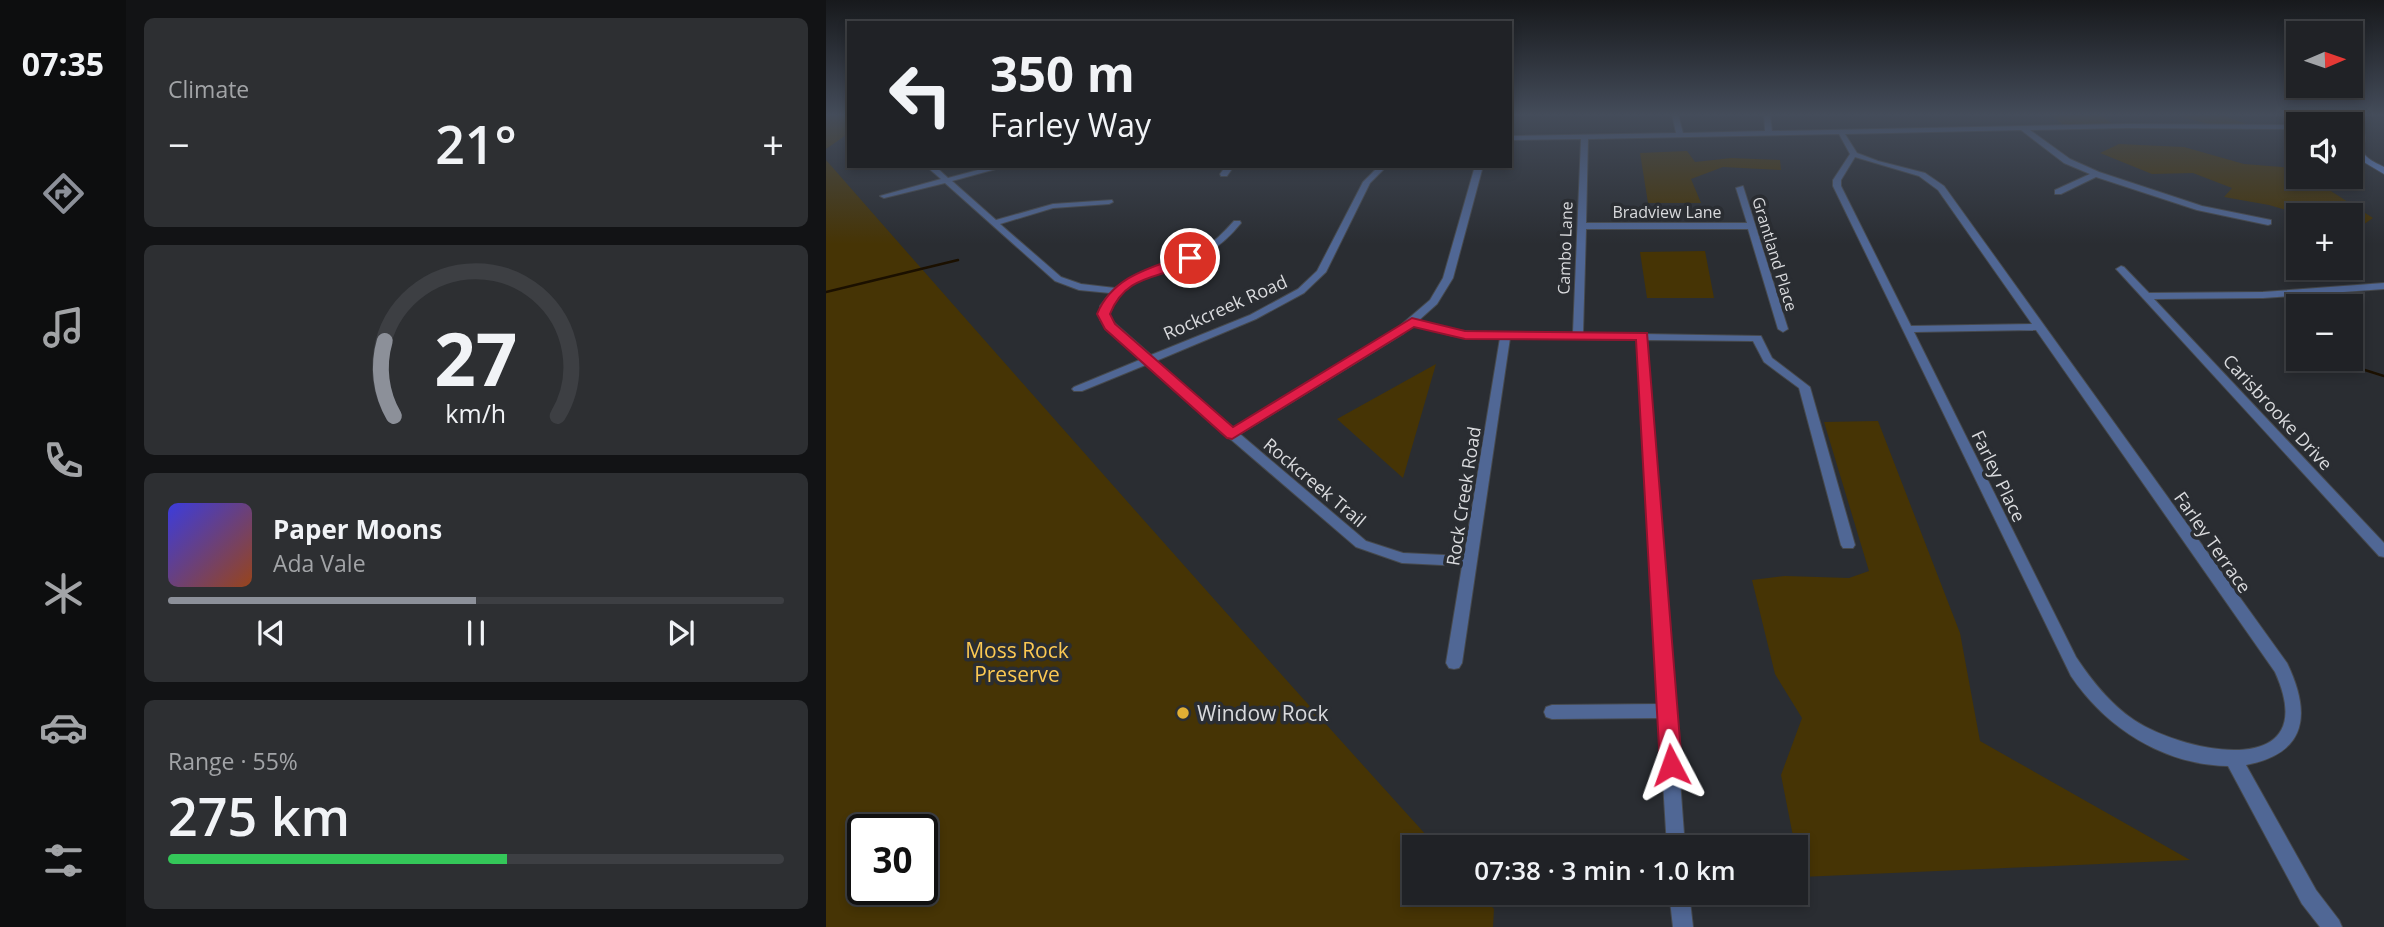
<!DOCTYPE html>
<html lang="en">
<head>
<meta charset="utf-8">
<style>
  body { margin:0; font-family:"Open Sans",sans-serif; background:#2d2f32; color:#f1f3f6; height:100vh; display:flex; flex-direction:column; font-size:26px; white-space:nowrap }
  * { box-sizing:border-box; margin:0 }
  p { font-size:23px; color:#a2a4a7 }
  .icon { flex:none; width:38px; height:38px; fill:none; stroke:currentColor; stroke-width:2; stroke-linecap:round; stroke-linejoin:round }
  .map { position:relative; flex:1; overflow:hidden }
  .panel { display:flex; flex-direction:column; gap:18px; padding:18px; background:#121315; width:700px }
  .panel>* { flex:none }
  .top-card { position:absolute; left:21px; top:21px; width:665px; height:147px; border-radius:0px; box-shadow:0 4px 10px #0003,0 0 0 2px #3d3f43; background:#202226; color:#f1f3f6; overflow:hidden }
  .needle { width:46px; rotate:88deg }
  .buttons { position:absolute; left:1460px; top:21px; display:grid; gap:14px }
  .buttons a { display:grid; place-items:center; width:77px; height:77px; border-radius:0px; background:#202226; box-shadow:0 4px 10px #0003,0 0 0 2px #3d3f43; font-size:35px }
  .speed { position:absolute; left:21px; top:814px; display:flex; gap:14px; font-size:35px; font-weight:700; text-align:center }
  .speed>* { display:grid; place-content:center; width:91px; height:91px; border-radius:50%; background:#202226; box-shadow:0 4px 10px #0003,0 0 0 2px #3d3f43; line-height:1 }
  .speed .limit { border:4px solid #111; border-radius:10px; background:#fff; color:#111 }
  .pin { position:absolute; display:grid; place-items:center; width:60px; height:60px; color:#fff; margin:-30px; border:4px solid #fff; border-radius:50%; box-shadow:0 2px 7px #0007 }
  .me { position:absolute; width:77px; margin:-38px; rotate:356deg; stroke-linejoin:round; filter:drop-shadow(0 0 5px #0008) }
  .turn { display:flex; align-items:center; gap:24px; height:147px; padding:0 28px; font-size:32px }
  .turn .icon { width:91px; height:91px; stroke-width:2.5 }
  .turn b { display:block; font-size:49px; line-height:60px }
  .big { font-size:52px; font-weight:600; line-height:1.1 }
  .panel .widget { flex:1; display:flex; flex-direction:column; justify-content:center; gap:10px; min-width:0; padding:0 24px; border-radius:10px; background:#2d2f32 }
  .panel .dial { align-items:center; gap:0 }
  .dial svg { height:182px; overflow:visible; fill:none; stroke:#3d3f43; stroke-width:7; stroke-linecap:round; text-anchor:middle }
  .dial text { fill:#f1f3f6; stroke:none }
  .song { display:flex; align-items:center; gap:21px }
  .cover { width:84px; height:84px; border-radius:10px; background:linear-gradient(135deg,hsl(240 70% 55%),hsl(20 70% 35%)) }
  .played { height:7px; border-radius:4px; background:linear-gradient(90deg,#8c9099 50%,#3d3f43 50%) }
  .keys { display:flex; justify-content:space-around; direction:ltr }
  .heat { display:flex; justify-content:space-between; align-items:center; font-size:38px; direction:ltr }
  .charge { height:10px; border-radius:5px; background:linear-gradient(90deg,#34c759 55%,#3d3f43 0) }
  .trip { position:absolute; left:576px; top:835px; width:406px; height:70px; border-radius:0px; background:#202226; box-shadow:0 4px 10px #0003,0 0 0 2px #3d3f43; font-weight:600; line-height:70px; text-align:center }
  main { display:flex; flex:1; min-height:0 }
  .tab-bar { display:flex; flex-direction:column; width:126px; justify-content:space-around; align-items:center; background:#0d0e0f; color:#a2a4a7 }
  .tab-bar .icon { width:49px; height:49px }
  .tab-bar .on { color:#8c9099 }
  .tab-bar b { font-size:32px; color:#f1f3f6 }
  .map>svg:first-child { display:block }
</style>
</head>
<body>
<main>
<nav class="tab-bar">
<b>07:35</b>
<svg class="icon on" aria-label="directions" viewBox="0 0 24 24"><path d="M12 3l9 9-9 9-9-9zM9 14v-3h6M13 9l2 2-2 2"/></svg>
<svg class="icon" aria-label="music" viewBox="0 0 24 24"><path d="M9 18V5l10-2v13"/><circle cx="6" cy="18" r="3"/><circle cx="16" cy="16" r="3"/></svg>
<svg class="icon" aria-label="phone" viewBox="0 0 24 24"><path d="M5 4h4l2 5-3 2q2 4 5 5l2-3 5 2v4C11 20 4 13 5 4z"/></svg>
<svg class="icon" aria-label="climate" viewBox="0 0 24 24"><path d="M12 3v18M4 7l16 10M4 17L20 7"/></svg>
<svg class="icon" aria-label="car" viewBox="0 0 24 24"><path d="M5 17H2v-5l4-1 3-4h7l3 4 3 1v5h-3M9 17h6M6 11h13"/><circle cx="7" cy="17" r="2"/><circle cx="17" cy="17" r="2"/></svg>
<svg class="icon" aria-label="filters" viewBox="0 0 24 24"><path d="M4 7h16M4 17h16"/><circle cx="9" cy="7" r="2"/><circle cx="15" cy="17" r="2"/></svg>
</nav>
<section class="panel">
<div class="widget"><p>Climate</p>
<div class="heat"><a>−</a><b class="big">21°</b><a>+</a></div>
</div>
<div class="widget dial"><svg viewBox="0 0 100 80">
<path d="M14 69A42 42 0 1 1 86 69"/>
<path d="M14 69A42 42 0 0 1 10 36" stroke="#8c9099"/>
<text x="50" y="56" font-size="32" font-weight="700">27</text>
<text x="50" y="72" font-size="11">km/h</text>
</svg></div>
<div class="widget">
<div class="song"><i class="cover"></i><div><b>Paper Moons</b><p>Ada Vale</p></div></div>
<div class="played"></div>
<div class="keys"><svg class="icon" aria-label="previous" viewBox="0 0 24 24"><path d="M18 5L8 12l10 7zM5 5v14"/></svg><svg class="icon" aria-label="pause" viewBox="0 0 24 24"><path d="M8 5v14M16 5v14"/></svg><svg class="icon" aria-label="next" viewBox="0 0 24 24"><path d="M6 5l10 7-10 7zM19 5v14"/></svg></div>
</div>
<div class="widget"><p>Range · 55%</p><b class="big">275 km</b><div class="charge"></div></div>
</section>
<div class="map">
<svg width="1558" height="927" viewBox="0 0 1558 927">
  <rect width="100%" height="100%" fill="#2a2d32"/>
  <g fill="#463405" fill-rule="evenodd">
    <path d="M 0,114 L 23,114 L 23,133 L 0,149 Z"/>
    <path d="M 1224,114 L 1273,114 L 1287,124 L 1240,127 Z"/>
    <path d="M 1346,114 L 1394,114 L 1420,124 L 1386,125 Z"/>
    <path d="M 1293,144 L 1358,147 L 1418,164 L 1467,168 L 1472,170 L 1472,177 L 1483,177 L 1547,218 L 1525,233 L 1524,215 L 1477,215 L 1443,205 L 1398,197 L 1406,188 L 1367,173 L 1326,174 L 1274,153 Z"/>
    <path d="M 861,151 L 869,162 L 905,158 L 954,160 L 955,170 L 897,167 L 865,179 L 875,203 L 822,203 L 814,153 Z"/>
    <path d="M 0,160 C 202,390 405,620 611,847 L 588,847 L 588,892 L 653,893 L 668,909 L 667,927 L 0,927 ZM 37,830 L 96,830 L 96,889 L 37,889 Z"/>
    <path d="M 879,251 L 888,298 L 821,298 L 814,252 Z"/>
    <path d="M 610,364 L 577,478 L 511,419 Z"/>
    <path d="M 1052,421 L 1134,633 L 1154,741 L 1364,860 L 975,877 L 955,775 L 976,718 L 949,674 L 926,580 L 959,576 L 1023,578 L 1043,571 L 998,422 Z"/>
  </g>
  <g fill="none" stroke-linecap="round" stroke-linejoin="round">
    <g stroke="#1b1000" stroke-width="2.5">
      <path d="M 0,292 L 132,260"/>
      <path d="M 1466,339 L 1472,342"/>
      <path d="M 1504,359 L 1558,376"/>
    </g>
    <g stroke="#46494d" stroke-width="2">
      <g id="street">
        <path d="M 846,114 L 852,114 L 857,133 L 939,131 L 938,114 L 944,114 L 946,131 L 1301,124 L 1472,125 L 1472,129 L 1301,128 L 1204,130 L 1244,159 L 1273,172 L 1376,206 L 1445,220 L 1445,224 L 1442,225 L 1371,210 L 1270,177 L 1235,194 L 1229,194 L 1229,190 L 1264,174 L 1238,163 L 1195,130 L 1019,134 L 1031,153 L 1052,161 L 1099,173 L 1118,186 L 1461,663 C 1485,713 1482,753 1420,765 L 1490,890 L 1513,920 L 1516,927 L 1494,927 L 1476,904 L 1402,766 C 1338,765 1280,728 1245,676 L 1007,186 L 1007,180 L 1024,154 L 1013,134 L 762,139 L 760,223 L 921,223 L 910,188 L 917,186 L 962,329 L 957,332 L 952,329 L 922,229 L 760,229 L 757,333 L 935,336 L 946,358 L 984,387 L 1029,545 L 1027,548 L 1017,548 L 1015,545 L 973,388 L 938,362 L 927,341 L 821,340 L 859,847 L 841,847 L 833,718 L 726,719 L 720,717 L 718,712 L 720,707 L 726,705 L 832,704 L 811,340 L 684,338 L 636,663 L 633,668 L 628,669 L 623,668 L 620,663 L 636,566 L 576,563 L 530,547 L 402,437 L 322,364 L 256,391 L 248,391 L 246,389 L 248,387 L 316,359 L 274,320 L 274,306 L 284,293 L 253,290 L 229,281 L 119,183 L 58,198 L 54,196 L 115,179 L 100,166 L 109,166 L 122,178 L 167,166 L 181,166 L 126,181 L 170,220 L 227,204 L 286,200 L 287,202 L 283,204 L 227,208 L 174,224 L 235,277 L 255,284 L 289,288 C 314,268 347,264 374,249 C 388,243 398,232 408,221 L 414,221 L 415,223 C 406,234 395,245 382,252 C 359,265 290,280 284,308 C 283,312 284,315 284,319 L 325,355 L 424,315 L 472,289 L 491,271 L 537,182 L 553,166 L 561,166 L 544,183 L 500,272 L 478,293 L 430,319 L 330,361 L 407,428 L 569,330 L 604,300 L 617,278 L 649,166 L 657,166 L 627,278 L 611,304 L 592,321 L 627,330 L 651,332 L 747,333 L 755,139 L 684,140 L 684,136 L 850,133 ZM 1029,157 L 1093,176 L 1112,190 L 1206,324 L 1085,326 L 1015,186 L 1015,180 ZM 587,325 L 627,336 L 674,338 L 638,556 L 577,553 L 540,541 L 414,434 L 577,334 ZM 1210,330 L 1449,672 C 1498,780 1362,755 1308,720 C 1284,704 1266,681 1250,657 L 1088,332 Z"/>
        <path d="M 400,166 L 408,166 L 401,176 L 395,176 L 394,174 Z"/>
        <path d="M 1295,266 L 1298,267 L 1323,293 L 1437,292 L 1558,283 L 1558,289 L 1437,298 L 1328,299 L 1558,543 L 1558,557 L 1553,556 L 1292,271 L 1290,269 Z"/>
        <path d="M 843,892 L 863,892 L 867,927 L 847,927 Z"/>
      </g>
    </g>
    <g stroke="#46494d" stroke-width="2">
      <path id="secondary" d="M 1505,114 C 1515,114 1533,123 1538,133 C 1541,141 1534,148 1539,155 C 1543,160 1552,164 1558,167 L 1558,174 L 1531,158 L 1527,150 L 1529,133 L 1524,130 L 1524,124 L 1517,124 Z"/>
    </g>
    <use href="#street" fill="#506795" fill-rule="evenodd"/>
    <use href="#secondary" fill="#6286d0" fill-rule="evenodd"/>
  </g>
  <linearGradient id="sky" x2="0" y2="1"><stop stop-color="#17191c"/><stop offset="0.47" stop-color="#444c5a"/><stop offset="1" stop-color="#444c5a" stop-opacity="0"/></linearGradient>
  <rect width="1558" height="244" fill="url(#sky)"/>
  <path fill="#e11d48" stroke="#92132f" stroke-width="2" d="M 360,255 L 370,258 C 341,281 302,269 284,314 L 289,324 L 407,427 L 586,318 L 639,331 L 821,333 L 856,765 L 853,773 L 845,776 L 837,773 L 834,765 L 810,340 L 639,339 L 588,327 L 406,439 L 401,438 L 279,329 L 271,314 C 287,276 324,268 360,255 Z"/>
  <circle fill="#e1af34" stroke="#2a2d32" stroke-width="2.5" cx="357" cy="713" r="7"/>
  <g text-anchor="middle" dominant-baseline="central" stroke-width="7" stroke-linejoin="round" paint-order="stroke">
    <g font-size="16" fill="#d9dadd" stroke="#2a2d32">
      <text x="841" y="212">Bradview Lane</text>
      <text transform="translate(739 248) rotate(-88)">Cambo Lane</text>
      <text transform="translate(949 254) rotate(73)">Grantland Place</text>
    </g>
    <g font-size="18" fill="#d9dadd" stroke="#2a2d32">
      <text transform="translate(399 307) rotate(-24)">Rockcreek Road</text>
      <text transform="translate(1452 412) rotate(47)">Carisbrooke Drive</text>
      <text transform="translate(1173 476) rotate(64)">Farley Place</text>
      <text transform="translate(489 482) rotate(40)">Rockcreek Trail</text>
      <text transform="translate(637 496) rotate(-81)">Rock Creek Road</text>
      <text transform="translate(1387 542) rotate(55)">Farley Terrace</text>
    </g>
    <g font-size="21" fill="#fbc852" stroke="#2a2d32">
      <text x="191" y="650">Moss Rock<tspan x="191" dy="24">Preserve</tspan></text>
    </g>
    <g font-size="21" fill="#d9dadd" stroke="#2a2d32" text-anchor="start">
      <text x="371" y="713">Window Rock</text>
    </g>
  </g>
</svg>
<div class="buttons">
<a><svg class="needle" viewBox="-14 -14 28 28"><path d="M0-13l5 13h-10z" fill="#e53935"/><path d="M0 13l5-13h-10z" fill="#a2a4a7"/></svg></a>
<a><svg class="icon" aria-label="sound" viewBox="0 0 24 24"><path d="M4 9h4l5-4v14l-5-4H4zM17 9q2 3 0 6"/></svg></a>
<a>+</a>
<a>−</a>
</div>
<div class="speed"><div class="limit">30</div></div>
<div class="pin" style="left:364px;top:258px;background:#d93025"><svg class="icon" aria-label="arrive" viewBox="0 0 24 24"><path d="M6 21V4h12l-3 4 3 4H6"/></svg></div>
<svg class="me" style="left:845px;top:765px" viewBox="-20 -20 40 40"><path d="M0-17L14 15 0 8-14 15z" fill="#e11d48" stroke="#fff" stroke-width="4"/></svg>
<div class="trip">07:38 · 3 min · 1.0 km</div>
<div class="top-card">
<div class="turn"><svg class="icon" aria-label="left" viewBox="0 0 24 24"><path d="M17 20v-9H6M10 6l-5 5 5 5"/></svg><div><b>350 m</b>Farley Way</div></div>
</div>
</div>
</main>
</body>
</html>
